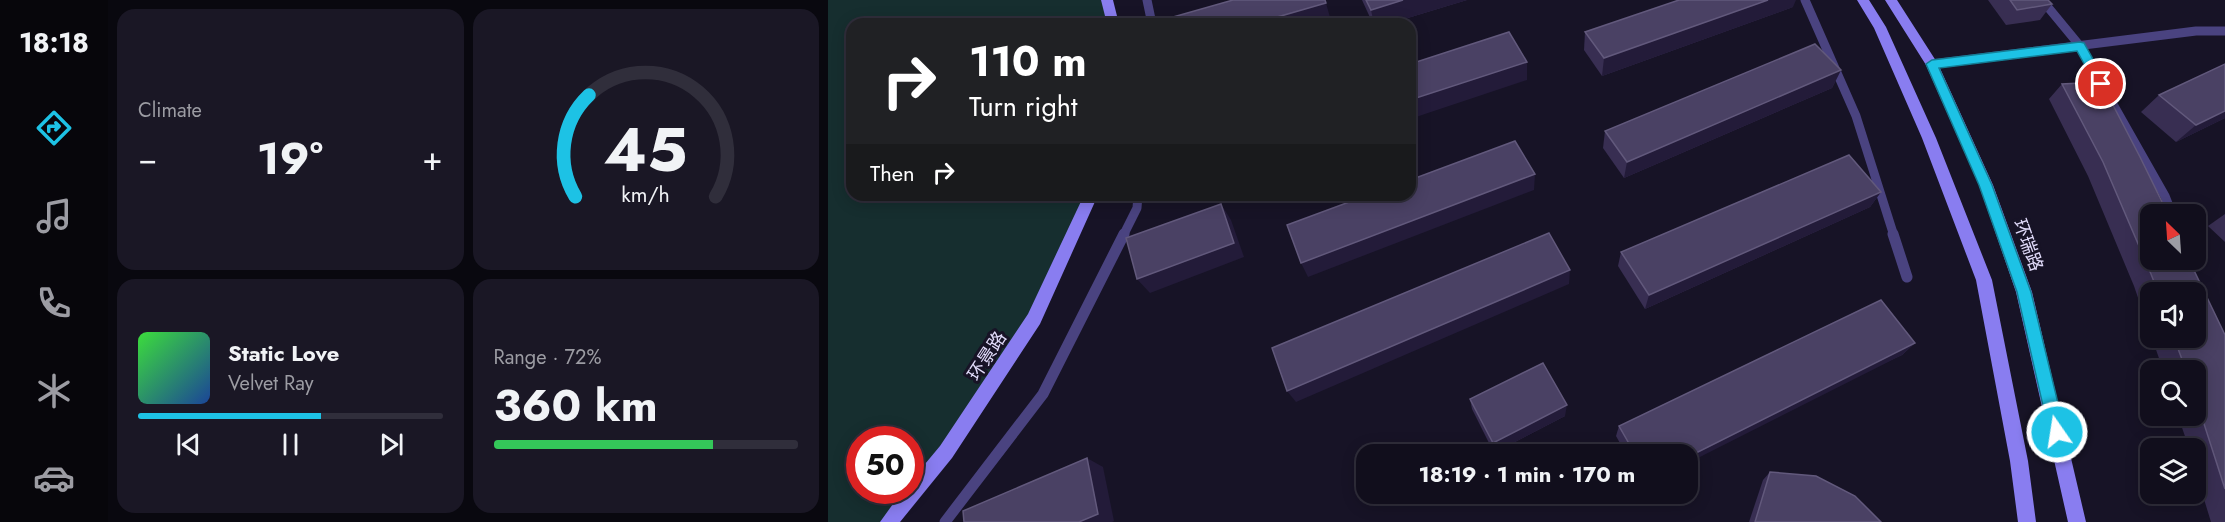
<!DOCTYPE html>
<html lang="en">
<head>
<meta charset="utf-8">
<style>
  body { margin:0; font-family:Jost,"Noto Sans SC",sans-serif; background:#1a1725; color:#f1f3f6; height:100vh; display:flex; flex-direction:column; font-size:22px; white-space:nowrap }
  * { box-sizing:border-box; margin:0 }
  p { font-size:20px; color:#9c9ca3 }
  .icon { flex:none; width:33px; height:33px; fill:none; stroke:currentColor; stroke-width:2; stroke-linecap:round; stroke-linejoin:round }
  .map { position:relative; flex:1; overflow:hidden }
  .side { display:flex; flex-direction:column; gap:9px; padding:9px; background:#09080f; width:720px }
  .side>* { flex:none }
  .hud { position:absolute; left:18px; top:18px; width:570px; height:183px; border-radius:18px; box-shadow:0 3px 15px #0003,0 0 0 2px #302e3b; background:#202124; color:#fff; overflow:hidden }
  .needle { width:39px; rotate:335deg }
  .fabs { position:absolute; left:1312px; top:204px; display:grid; gap:12px }
  .fabs a { display:grid; place-items:center; width:66px; height:66px; border-radius:12px; background:#110e1c; box-shadow:0 3px 15px #0003,0 0 0 2px #302e3b; font-size:30px }
  .speed { position:absolute; left:18px; top:426px; display:flex; gap:12px; font-size:30px; font-weight:700; text-align:center }
  .speed>* { display:grid; place-content:center; width:78px; height:78px; border-radius:50%; background:#110e1c; box-shadow:0 3px 15px #0003,0 0 0 2px #302e3b; line-height:1 }
  .speed .limit { border:9px solid #d22; background:#fff; color:#111 }
  .pin { position:absolute; display:grid; place-items:center; width:51px; height:51px; color:#fff; margin:-26px; border:3px solid #fff; border-radius:50%; box-shadow:0 2px 6px #0007 }
  .me { position:absolute; width:66px; margin:-33px; rotate:347deg; stroke-linejoin:round; filter:drop-shadow(0 0 4px #0008) }
  .turn { display:flex; align-items:center; gap:21px; height:126px; padding:0 24px; font-size:27px }
  .turn .icon { width:78px; height:78px; stroke-width:2.5 }
  .turn b { display:block; font-size:42px; line-height:51px }
  .then { display:flex; align-items:center; height:57px; padding:0 24px; background:#0003; gap:12px; font-size:22px }
  .big { font-size:45px; font-weight:700; line-height:1.1 }
  .side .widget { flex:1; display:flex; flex-direction:column; justify-content:center; gap:9px; min-width:0; padding:0 21px; border-radius:18px; background:#1a1725 }
  .side .dial { align-items:center; gap:0 }
  .dial svg { height:156px; overflow:visible; fill:none; stroke:#302e3b; stroke-width:7; stroke-linecap:round; text-anchor:middle }
  .dial text { fill:#f1f3f6; stroke:none }
  .song { display:flex; align-items:center; gap:18px }
  .cover { width:72px; height:72px; border-radius:9px; background:linear-gradient(135deg,hsl(120 70% 55%),hsl(220 70% 35%)) }
  .played { height:6px; border-radius:3px; background:linear-gradient(90deg,#1dc2e5 60%,#302e3b 60%) }
  .keys { display:flex; justify-content:space-around; direction:ltr }
  .heat { display:flex; justify-content:space-between; align-items:center; font-size:33px; direction:ltr }
  .charge { height:9px; border-radius:4px; background:linear-gradient(90deg,#34c759 72%,#302e3b 0) }
  .side .tiles { flex:1; display:grid; gap:9px; grid-template-columns:repeat(2,1fr) }
  .trip { position:absolute; left:528px; top:444px; width:342px; height:60px; border-radius:18px; background:#110e1c; box-shadow:0 3px 15px #0003,0 0 0 2px #302e3b; font-weight:700; line-height:60px; text-align:center }
  main { display:flex; flex:1; min-height:0 }
  .tabs { display:flex; flex-direction:column; width:108px; justify-content:space-around; align-items:center; background:#07060b; color:#9c9ca3 }
  .tabs .icon { width:42px; height:42px }
  .tabs .selected { color:#1dc2e5 }
  .tabs b { font-size:27px; color:#f1f3f6 }
  .map>svg:first-child { display:block }
</style>
</head>
<body>
<main>
<nav class="tabs">
<b>18:18</b>
<svg class="icon selected" aria-label="directions" viewBox="0 0 24 24"><path d="M12 3l9 9-9 9-9-9zM9 14v-3h6M13 9l2 2-2 2"/></svg>
<svg class="icon" aria-label="music" viewBox="0 0 24 24"><path d="M9 18V5l10-2v13"/><circle cx="6" cy="18" r="3"/><circle cx="16" cy="16" r="3"/></svg>
<svg class="icon" aria-label="phone" viewBox="0 0 24 24"><path d="M5 4h4l2 5-3 2q2 4 5 5l2-3 5 2v4C11 20 4 13 5 4z"/></svg>
<svg class="icon" aria-label="climate" viewBox="0 0 24 24"><path d="M12 3v18M4 7l16 10M4 17L20 7"/></svg>
<svg class="icon" aria-label="car" viewBox="0 0 24 24"><path d="M5 17H2v-5l4-1 3-4h7l3 4 3 1v5h-3M9 17h6M6 11h13"/><circle cx="7" cy="17" r="2"/><circle cx="17" cy="17" r="2"/></svg>
</nav>
<section class="side">
<div class="tiles">
<div class="widget"><p>Climate</p>
<div class="heat"><a>−</a><b class="big">19°</b><a>+</a></div>
</div>
<div class="widget dial"><svg viewBox="0 0 100 80">
<path d="M14 69A42 42 0 1 1 86 69"/>
<path d="M14 69A42 42 0 0 1 21 17" stroke="#1dc2e5"/>
<text x="50" y="56" font-size="32" font-weight="700">45</text>
<text x="50" y="72" font-size="11">km/h</text>
</svg></div>
<div class="widget">
<div class="song"><i class="cover"></i><div><b>Static Love</b><p>Velvet Ray</p></div></div>
<div class="played"></div>
<div class="keys"><svg class="icon" aria-label="previous" viewBox="0 0 24 24"><path d="M18 5L8 12l10 7zM5 5v14"/></svg><svg class="icon" aria-label="pause" viewBox="0 0 24 24"><path d="M8 5v14M16 5v14"/></svg><svg class="icon" aria-label="next" viewBox="0 0 24 24"><path d="M6 5l10 7-10 7zM19 5v14"/></svg></div>
</div>
<div class="widget"><p>Range · 72%</p><b class="big">360 km</b><div class="charge"></div></div>
</div>
</section>
<div class="map">
<svg width="1397" height="522" viewBox="0 0 1397 522">
  <rect width="100%" height="100%" fill="#171326"/>
  <path fill="#162e2f" fill-rule="evenodd" d="M 0,0 L 279,0 L 285,24 L 24,24 L 24,195 L 263,195 L 206,319 L 61,522 L 0,522 ZM 32,440 L 82,440 L 82,490 L 32,490 Z"/>
  <g fill="none" stroke-linecap="round" stroke-linejoin="round">
    <g stroke="#4a4380" stroke-width="9">
      <path d="M 319,0 L 324,24"/>
      <path d="M 977,0 L 1028,116 L 1066,236"/>
      <path d="M 1214,0 L 1252,46 L 1337,196 L 1344,214"/>
      <path d="M 1104,64 L 1368,31 L 1397,31"/>
      <path d="M 295,236 L 309,208 L 310,195"/>
    </g>
    <g stroke="#4a4380" stroke-width="11">
      <path d="M 1065,234 L 1079,277"/>
      <path d="M 117,522 L 215,394 L 296,234"/>
    </g>
    <g fill="#897df0" fill-rule="evenodd">
      <path d="M 273,0 L 285,0 L 291,24 L 279,24 Z"/>
      <path d="M 1029,0 L 1041,0 L 1058,27 L 1108,138 L 1164,280 L 1200,461 L 1208,522 L 1190,522 L 1182,461 L 1148,280 L 1094,138 L 1046,28 Z"/>
      <path d="M 1057,0 L 1069,0 L 1110,64 L 1165,185 L 1204,292 L 1258,522 L 1240,522 L 1188,292 L 1151,185 L 1098,65 Z"/>
      <path d="M 256,195 L 270,195 L 212,324 L 124,458 L 72,522 L 52,522 L 75,490 L 82,490 L 82,482 L 112,446 L 200,314 Z"/>
    </g>
  </g>
  <g fill="#382e52">
    <path d="M 534,0 L 639,0 L 560,24 L 545,24 Z"/>
    <path d="M 1160,0 L 1220,0 L 1224,4 L 1212,20 L 1178,25 Z"/>
    <path d="M 965,7 L 774,76 L 756,50 L 757,32 Z"/>
    <path d="M 1397,64 L 1397,118 L 1348,142 L 1313,112 L 1331,95 Z"/>
    <path d="M 1013,70 L 1004,88 L 796,178 L 775,148 L 777,131 Z"/>
    <path d="M 1234,84 L 1397,335 L 1397,522 L 1383,522 L 1368,473 L 1368,448 L 1361,448 L 1350,416 L 1368,416 L 1368,370 L 1335,370 L 1324,338 L 1368,338 L 1368,292 L 1323,292 L 1323,336 L 1306,286 L 1260,176 L 1221,99 Z"/>
    <path d="M 1053,192 L 1042,207 L 817,309 L 790,266 L 793,252 Z"/>
    <path d="M 1397,214 L 1397,242 L 1380,226 Z"/>
    <path d="M 1087,343 L 1074,355 L 860,454 L 798,454 L 788,436 L 791,426 Z"/>
    <path d="M 642,399 L 737,416 L 666,453 L 644,409 Z"/>
    <path d="M 942,472 L 1053,522 L 921,522 L 935,480 Z"/>
  </g>
  <g fill="#231b39">
    <path d="M 575,0 L 639,0 L 560,24 L 546,24 L 543,10 Z"/>
    <path d="M 940,0 L 968,0 L 965,7 L 774,76 L 776,58 Z"/>
    <path d="M 498,3 L 503,21 L 494,24 L 425,24 Z"/>
    <path d="M 699,62 L 699,80 L 582,119 L 582,100 Z"/>
    <path d="M 1013,70 L 1004,88 L 796,178 L 799,162 Z"/>
    <path d="M 1397,111 L 1397,118 L 1348,142 L 1368,125 Z"/>
    <path d="M 707,174 L 706,190 L 480,277 L 473,263 Z"/>
    <path d="M 1053,192 L 1042,207 L 817,309 L 821,295 Z"/>
    <path d="M 393,204 L 403,220 L 416,257 L 322,293 L 309,279 Z"/>
    <path d="M 742,270 L 741,284 L 468,402 L 459,391 Z"/>
    <path d="M 1087,343 L 1074,355 L 860,463 L 860,457 Z"/>
    <path d="M 739,405 L 737,416 L 666,453 L 665,443 Z"/>
    <path d="M 259,458 L 275,467 L 286,521 L 284,522 L 251,522 Z"/>
  </g>
  <g fill="#4a4164" stroke="#62597c" stroke-width="1.5">
    <path d="M 405,0 L 497,0 L 498,3 L 425,24 L 340,24 L 338,19 Z"/>
    <path d="M 538,0 L 575,0 L 543,10 Z"/>
    <path d="M 851,0 L 940,0 L 776,58 L 757,32 Z"/>
    <path d="M 1182,0 L 1220,0 L 1224,4 L 1189,10 Z"/>
    <path d="M 681,32 L 699,62 L 582,100 L 582,64 Z"/>
    <path d="M 987,44 L 1013,70 L 799,162 L 777,131 Z"/>
    <path d="M 1397,64 L 1397,111 L 1368,125 L 1331,95 Z"/>
    <path d="M 1273,82 L 1312,157 L 1340,214 L 1323,214 L 1323,260 L 1361,260 L 1397,335 L 1397,489 L 1368,399 L 1368,370 L 1358,370 L 1346,338 L 1368,338 L 1368,292 L 1330,292 L 1323,274 L 1275,162 L 1234,84 Z"/>
    <path d="M 687,141 L 707,174 L 473,263 L 459,225 L 540,195 L 582,195 L 582,180 Z"/>
    <path d="M 1021,155 L 1053,192 L 821,295 L 793,252 Z"/>
    <path d="M 393,204 L 406,243 L 309,279 L 298,238 Z"/>
    <path d="M 721,233 L 742,270 L 459,391 L 444,348 Z"/>
    <path d="M 1053,300 L 1087,343 L 860,457 L 860,454 L 807,454 L 791,426 Z"/>
    <path d="M 715,363 L 739,405 L 665,443 L 642,399 Z"/>
    <path d="M 259,458 L 270,514 L 251,522 L 136,522 L 135,511 Z"/>
    <path d="M 942,472 L 988,476 L 1027,496 L 1053,522 L 927,522 Z"/>
  </g>
  <path fill="#1dc2e5" stroke="#137e95" stroke-width="1.5" d="M 1252,42 L 1256,43 L 1277,81 L 1277,87 L 1269,87 L 1249,51 L 1111,68 L 1164,185 L 1203,292 L 1237,432 L 1235,437 L 1229,439 L 1224,437 L 1221,432 L 1189,292 L 1151,185 L 1098,64 L 1104,60 Z"/>
  <g text-anchor="middle" dominant-baseline="central" stroke-width="6" stroke-linejoin="round" paint-order="stroke">
    <g font-size="18" fill="#e2dcfb" stroke="#171326">
      <text transform="translate(1200 245) rotate(70)">环瑞路</text>
      <text transform="translate(159 356) rotate(-57)">环景路</text>
    </g>
  </g>
</svg>
<div class="fabs">
<a><svg class="needle" viewBox="-14 -14 28 28"><path d="M0-13l5 13h-10z" fill="#e53935"/><path d="M0 13l5-13h-10z" fill="#9c9ca3"/></svg></a>
<a><svg class="icon" aria-label="sound" viewBox="0 0 24 24"><path d="M4 9h4l5-4v14l-5-4H4zM17 9q2 3 0 6"/></svg></a>
<a><svg class="icon" aria-label="search" viewBox="0 0 24 24"><circle cx="10" cy="10" r="6"/><path d="M15 15l6 6"/></svg></a>
<a><svg class="icon" aria-label="layers" viewBox="0 0 24 24"><path d="M12 4l9 5-9 5-9-5zM3 14l9 5 9-5"/></svg></a>
</div>
<div class="speed"><div class="limit">50</div></div>
<div class="pin" style="left:1273px;top:84px;background:#d93025"><svg class="icon" aria-label="arrive" viewBox="0 0 24 24"><path d="M6 21V4h12l-3 4 3 4H6"/></svg></div>
<svg class="me" style="left:1229px;top:432px" viewBox="-20 -20 40 40"><circle r="17" fill="#1dc2e5" stroke="#fff" stroke-width="3"/><path d="M0-11L8 9 0 5-8 9z" fill="#fff"/></svg>
<div class="trip">18:19 · 1 min · 170 m</div>
<div class="hud">
<div class="turn"><svg class="icon" aria-label="right" viewBox="0 0 24 24"><path d="M7 20v-9h11M14 6l5 5-5 5"/></svg><div><b>110 m</b>Turn right</div></div>
<div class="then">Then<svg class="icon" aria-label="right" viewBox="0 0 24 24"><path d="M7 20v-9h11M14 6l5 5-5 5"/></svg></div>
</div>
</div>
</main>
</body>
</html>
